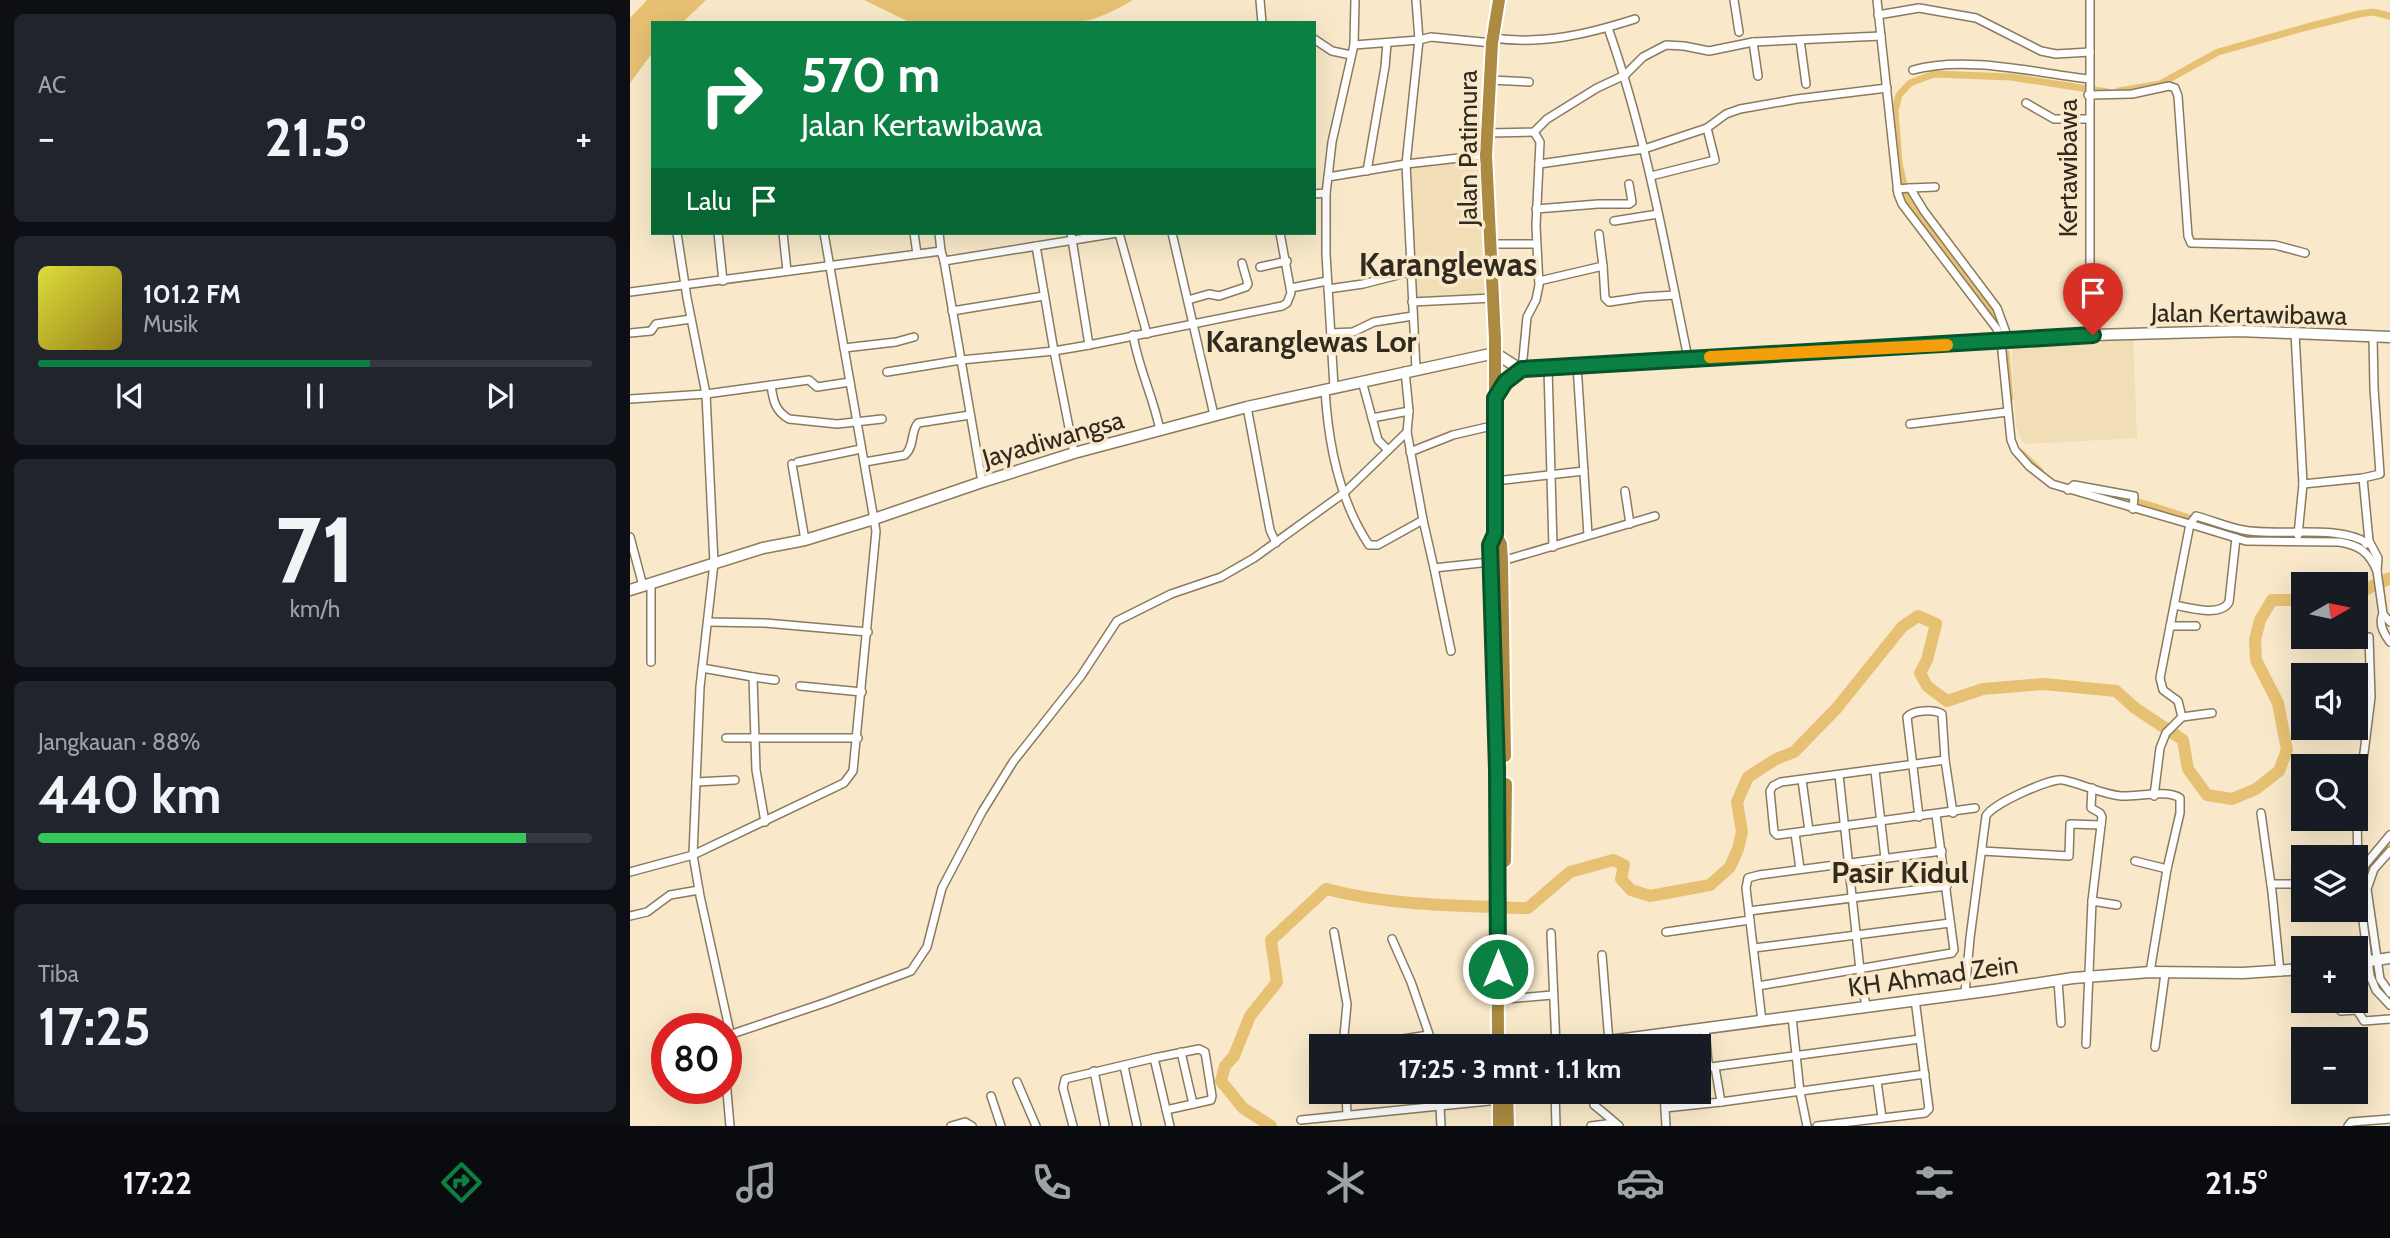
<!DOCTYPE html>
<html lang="id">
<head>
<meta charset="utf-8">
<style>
  body { margin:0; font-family:Cabin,sans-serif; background:#20242c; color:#f1f3f6; height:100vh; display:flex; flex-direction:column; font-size:26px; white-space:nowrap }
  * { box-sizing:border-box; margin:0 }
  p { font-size:23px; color:#9ea1a6 }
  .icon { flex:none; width:38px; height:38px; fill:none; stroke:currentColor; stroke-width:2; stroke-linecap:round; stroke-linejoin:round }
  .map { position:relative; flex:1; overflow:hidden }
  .panel { display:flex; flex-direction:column; gap:14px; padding:14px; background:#0d0f14; width:630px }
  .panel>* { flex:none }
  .banner { position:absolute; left:21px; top:21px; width:665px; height:214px; border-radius:0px; box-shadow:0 7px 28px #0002; background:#0b8043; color:#fff; overflow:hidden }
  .needle { width:46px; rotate:81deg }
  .controls { position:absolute; left:1661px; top:572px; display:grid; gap:14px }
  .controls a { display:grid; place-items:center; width:77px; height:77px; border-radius:0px; background:#171b24; box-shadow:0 7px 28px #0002; font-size:35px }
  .speed { position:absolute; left:21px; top:1013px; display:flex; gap:14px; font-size:35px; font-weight:700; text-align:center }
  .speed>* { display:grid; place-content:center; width:91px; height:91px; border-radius:50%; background:#171b24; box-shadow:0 7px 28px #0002; line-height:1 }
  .speed .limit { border:10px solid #d22; background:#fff; color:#111 }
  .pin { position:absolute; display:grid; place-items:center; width:60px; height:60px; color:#fff; margin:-72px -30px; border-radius:50% 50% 50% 0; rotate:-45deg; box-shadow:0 0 7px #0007 }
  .pin .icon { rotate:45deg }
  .me { position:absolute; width:77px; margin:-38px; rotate:0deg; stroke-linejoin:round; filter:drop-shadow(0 0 5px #0008) }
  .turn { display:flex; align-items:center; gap:24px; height:147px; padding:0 35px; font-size:32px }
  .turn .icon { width:91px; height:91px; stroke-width:2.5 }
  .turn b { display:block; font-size:49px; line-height:60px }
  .then { display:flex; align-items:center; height:66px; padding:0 35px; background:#0003; gap:14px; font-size:26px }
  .big { font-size:52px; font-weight:700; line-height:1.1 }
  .panel .widget { flex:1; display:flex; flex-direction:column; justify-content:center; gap:10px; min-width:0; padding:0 24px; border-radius:10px; background:#20242c }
  .panel .dial { align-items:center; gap:0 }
  .dial b { font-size:91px; line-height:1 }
  .song { display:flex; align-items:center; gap:21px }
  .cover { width:84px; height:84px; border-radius:10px; background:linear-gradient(135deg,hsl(60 70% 55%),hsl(50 70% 35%)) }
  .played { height:7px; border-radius:4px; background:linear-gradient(90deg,#0b8043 60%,#363941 60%) }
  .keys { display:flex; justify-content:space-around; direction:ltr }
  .heat { display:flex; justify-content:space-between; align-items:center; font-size:38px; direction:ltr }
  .charge { height:10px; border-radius:5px; background:linear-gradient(90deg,#34c759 88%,#363941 0) }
  .trip { position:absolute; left:679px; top:1034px; width:402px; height:70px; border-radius:0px; background:#171b24; box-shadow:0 7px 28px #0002; font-weight:700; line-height:70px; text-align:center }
  .tabs { display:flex; height:112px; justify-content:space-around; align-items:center; background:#090b0e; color:#9ea1a6 }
  .tabs .icon { width:49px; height:49px }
  .tabs .active { color:#0b8043 }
  .tabs b { font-size:32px; color:#f1f3f6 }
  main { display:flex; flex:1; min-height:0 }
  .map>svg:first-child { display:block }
</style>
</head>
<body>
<main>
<section class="panel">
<div class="widget"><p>AC</p>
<div class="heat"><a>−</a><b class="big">21.5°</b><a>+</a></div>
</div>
<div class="widget">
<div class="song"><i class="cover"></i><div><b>101.2 FM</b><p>Musik</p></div></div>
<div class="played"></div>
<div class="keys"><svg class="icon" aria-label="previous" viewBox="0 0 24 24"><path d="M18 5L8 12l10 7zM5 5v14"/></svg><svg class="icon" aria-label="pause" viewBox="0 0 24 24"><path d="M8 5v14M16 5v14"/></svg><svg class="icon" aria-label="next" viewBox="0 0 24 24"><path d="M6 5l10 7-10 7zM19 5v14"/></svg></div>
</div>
<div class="widget dial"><b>71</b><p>km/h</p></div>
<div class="widget"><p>Jangkauan · 88%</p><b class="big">440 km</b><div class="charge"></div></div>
<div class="widget"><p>Tiba</p><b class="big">17:25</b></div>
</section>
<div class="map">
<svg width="1760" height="1126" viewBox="0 0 1760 1126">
  <rect width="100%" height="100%" fill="#f9e9ca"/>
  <g fill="#f1deb7">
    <path d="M 856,155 L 861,296 L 783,302 L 778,169 L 827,157 Z"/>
    <path d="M 1503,335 L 1507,438 L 1397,444 L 1392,441 L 1386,427 L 1381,342 Z"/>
  </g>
  <g fill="#e7c173">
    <path d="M 17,0 L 76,0 L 52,23 L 23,23 L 23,52 L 0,83 L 0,18 Z"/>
    <path d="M 234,0 L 503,0 C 485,11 463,22 440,23 C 427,23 414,19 402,23 L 281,23 Z"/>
  </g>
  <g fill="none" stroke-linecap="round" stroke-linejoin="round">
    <g stroke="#e7c173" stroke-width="7">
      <path d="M 1489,91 L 1530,84 L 1588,52 L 1677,27 L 1729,14 L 1743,12 L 1760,16"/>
      <path d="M 1369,320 L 1277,198 L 1269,163 L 1265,110 L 1269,95 L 1280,83 L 1304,74 L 1381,77 L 1477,92"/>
      <path d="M 1376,353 L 1380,398"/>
      <path d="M 1391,453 L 1410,471"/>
      <path d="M 1463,493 C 1479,496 1495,499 1511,503 C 1556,515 1600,537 1648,535"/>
      <path d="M 1663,535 L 1729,542 L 1738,549 L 1747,565"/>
      <path d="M 1760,844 L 1737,873 L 1733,893 L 1745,972 L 1751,988 L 1760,998"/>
    </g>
    <g stroke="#e7c173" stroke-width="12">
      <path d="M 1726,594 L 1760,578"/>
      <path d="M 641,1126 L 613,1108 L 591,1081 L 595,1066 L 604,1056 L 620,1016 L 647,982 L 641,940 L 696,889 C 761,906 831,906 898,908 L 940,872 L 983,860 L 994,865 L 991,879 L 1001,890 L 1020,896 L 1080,885 L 1100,867 L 1108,849 L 1112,832 L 1107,802 L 1118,777 L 1146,759 L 1164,752 L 1206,709 L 1272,627 L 1288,616 L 1306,624 L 1297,660 L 1290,673 L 1297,686 L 1317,701 L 1353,689 L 1414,684 L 1486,691 L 1505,708 L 1553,740 L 1558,769 L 1577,795 L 1602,799 L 1626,789 L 1649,771 L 1657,750 L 1648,703 L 1626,660 L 1625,640 L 1630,620 L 1642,600 L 1665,600 L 1673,604"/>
    </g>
    <g stroke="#8a7b5f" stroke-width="10">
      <g id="street">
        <path d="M 630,0 L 632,23"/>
        <path d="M 1104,0 L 1109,32"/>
        <path d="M 1247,0 L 1268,194 L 1272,204 L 1367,329 L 1371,342 L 1381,440 L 1385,450 L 1399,466 L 1422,484 L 1560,524 L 1530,678 L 1533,690 L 1548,701 L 1552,717 L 1536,733 L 1530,748 L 1524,796"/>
        <path d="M 1460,0 L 1460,310 L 1463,335"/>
        <path d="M 1248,15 L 1289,8 L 1346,18 L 1411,51 L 1426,54 L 1460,52"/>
        <path d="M 978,28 C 1016,135 1035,247 1058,358"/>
        <path d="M 863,38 C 913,45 958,34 1005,19"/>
        <path d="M 684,39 L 702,51 L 721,55"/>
        <path d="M 1170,40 L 1176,84"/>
        <path d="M 1123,42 L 1128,76"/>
        <path d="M 724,45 L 725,0"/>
        <path d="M 1283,70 C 1336,55 1406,73 1459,79"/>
        <path d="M 861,80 L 899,82"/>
        <path d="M 1458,95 L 1502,94 L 1539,86 L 1545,88 L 1548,96 L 1558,236 L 1561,243 L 1645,245 L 1675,253"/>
        <path d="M 1396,103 L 1424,119 L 1459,119"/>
        <path d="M 858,133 L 904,132 L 917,119 L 967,88 L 995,75 L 1013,57 L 1036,45 L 1054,46 L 1079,51 L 1123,42 L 1251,36"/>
        <path d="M 909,164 L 1014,149 L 1077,128 L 1096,114 L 1110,109 L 1167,99 L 1257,88"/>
        <path d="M 737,171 L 755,67 L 757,43"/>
        <path d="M 1021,176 L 1085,160 L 1077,128"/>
        <path d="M 698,177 L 702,142 L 724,45 L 789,40 L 801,37 L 862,43"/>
        <path d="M 1280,188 L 1305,187"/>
        <path d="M 1267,189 L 1280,188 L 1294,211 L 1367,308 L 1379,341"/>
        <path d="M 696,193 L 696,254 L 704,387"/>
        <path d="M 684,194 L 696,193 L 698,177 L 776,164 L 856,155"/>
        <path d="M 906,209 L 968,204 L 999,204 L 1002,202 L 999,184"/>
        <path d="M 984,221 L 1028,214"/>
        <path d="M 47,233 L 57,298 L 76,394 L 84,563 L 70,687 L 63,855 L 70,896 L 99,1028 L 99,1035 L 96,1042"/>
        <path d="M 88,233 L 93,281"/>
        <path d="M 153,233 L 157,271"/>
        <path d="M 284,233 L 287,254"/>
        <path d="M 309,233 L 311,251"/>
        <path d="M 441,233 L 459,345 L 652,306 L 657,303 L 661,293 L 650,233"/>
        <path d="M 489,233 L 517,334"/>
        <path d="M 542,233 L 584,415"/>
        <path d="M 860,244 L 906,244"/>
        <path d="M 314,261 L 352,482"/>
        <path d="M 973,266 L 975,298 L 979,302 L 1013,297 L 1045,295"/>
        <path d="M 630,267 L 657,261"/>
        <path d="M 909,281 L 973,266 L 969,234"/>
        <path d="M 661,288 L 697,281"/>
        <path d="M 698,289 L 733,284 L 780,272"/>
        <path d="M 0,292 L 311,251 L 314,261 L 487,233"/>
        <path d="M 558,300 L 579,294 L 589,296 L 616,287 L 618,284 L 612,263"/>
        <path d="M 782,302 L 863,298"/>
        <path d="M 322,311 L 414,296"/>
        <path d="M 0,333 L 21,331 L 26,324 L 61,319"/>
        <path d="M 701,333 L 723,332 L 744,322 L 783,316"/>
        <path d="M 1665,333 L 1673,484 L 1668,535"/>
        <path d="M 503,335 C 509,370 523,396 530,430"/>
        <path d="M 214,348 L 266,342 L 284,337"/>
        <path d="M 947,365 L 958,535"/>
        <path d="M 918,368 L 923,547"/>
        <path d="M 786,369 L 776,164 L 789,40 L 786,0"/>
        <path d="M 892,369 L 897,317 L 906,300 L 909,285 L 906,226 L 910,142 L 904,132"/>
        <path d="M 775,371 L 779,411 L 777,432 L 793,520"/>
        <path d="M 257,372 L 331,360 L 424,351 L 406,246"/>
        <path d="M 732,381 L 748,440 L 758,450"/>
        <path d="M 141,385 C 143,400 145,411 159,419 L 207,424 L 252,419"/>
        <path d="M 695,389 C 698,443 709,500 739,545 L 748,545 L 793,520 L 804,568 L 860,562"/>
        <path d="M 0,399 L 76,394 L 179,380 L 187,387 L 220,382"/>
        <path d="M 617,407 L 640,530 L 646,543"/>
        <path d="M 742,418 L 779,411"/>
        <path d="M 1280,424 L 1377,412"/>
        <path d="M 780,452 L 823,435 L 866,425"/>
        <path d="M 444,453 L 424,351 L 459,345"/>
        <path d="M 168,462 L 231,449"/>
        <path d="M 235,462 L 275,455 C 285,446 280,432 288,423 L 340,415"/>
        <path d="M 162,464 L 175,540"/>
        <path d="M 865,481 L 954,471"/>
        <path d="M 1673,484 L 1733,478"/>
        <path d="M 1438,490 L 1444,485 L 1504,496 L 1503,509"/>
        <path d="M 995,491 L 1000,524"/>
        <path d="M 0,537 L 13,586"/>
        <path d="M 1739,541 L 1748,558 L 1747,571 L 1753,614 L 1760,622"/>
        <path d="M 1737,543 C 1708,524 1647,537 1613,530 C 1597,527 1581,520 1566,516 L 1560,524 L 1616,541 L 1709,542 C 1729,545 1739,552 1747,571"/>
        <path d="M 1736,544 L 1739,541 L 1733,478 L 1750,474 L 1744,388 L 1743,336"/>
        <path d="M 872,561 L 1025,516"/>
        <path d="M 804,568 L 821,651"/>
        <path d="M 1545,605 C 1559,608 1591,617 1599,602 L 1606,538"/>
        <path d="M 1753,614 C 1748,623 1754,634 1760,642"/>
        <path d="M 78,622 L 135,623 L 238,632"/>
        <path d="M 1540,626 L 1566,626"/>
        <path d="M 21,662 L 21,584"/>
        <path d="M 72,668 L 123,677 L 126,770 L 135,822"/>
        <path d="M 123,677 L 145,680"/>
        <path d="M 170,686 L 232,692"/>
        <path d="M 1552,717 L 1582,713"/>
        <path d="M 96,738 L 228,738"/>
        <path d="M 1315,760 L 1151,782 L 1143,786 L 1140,791 L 1144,832 L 1147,835 L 1345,808"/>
        <path d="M 1245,771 L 1255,858"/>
        <path d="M 1209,775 L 1230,970 L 1236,1007"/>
        <path d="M 1172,780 L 1179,831"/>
        <path d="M 66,782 L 105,780"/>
        <path d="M 1462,788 L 1461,808 L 1470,813 L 1472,817 L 1462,901"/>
        <path d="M 1631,813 L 1642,892 L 1650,972"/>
        <path d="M 1289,817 L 1277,717 C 1283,710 1304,709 1312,714 L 1315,760 L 1323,813"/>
        <path d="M 1165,833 L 1170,869"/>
        <path d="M 1760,835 L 1735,865 L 1728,881 L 1740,976 L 1746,990 L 1760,1005"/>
        <path d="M 1352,851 L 1439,856 L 1440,824 L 1471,825"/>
        <path d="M 1760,851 L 1744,869 L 1737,889 L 1750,979 L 1760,993"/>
        <path d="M 1505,861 L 1537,869"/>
        <path d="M 0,872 L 63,855 L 214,783 L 223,771 L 246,531 L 194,233"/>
        <path d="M 1728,881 L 1727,809 L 1741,697 L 1739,637"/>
        <path d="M 1641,884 L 1673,884"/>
        <path d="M 1119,911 L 1317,886"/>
        <path d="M 0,916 L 17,912 L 40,895 L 69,890"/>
        <path d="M 704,932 L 717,1004 L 713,1046"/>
        <path d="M 1036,932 L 1120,920"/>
        <path d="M 921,933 L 926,1046"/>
        <path d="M 762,939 L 781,982 L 803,1046"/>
        <path d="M 1124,948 L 1320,923"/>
        <path d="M 972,955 L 979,1042"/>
        <path d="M 1428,980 L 1431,1023"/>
        <path d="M 1128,986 L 1322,953 L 1324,950 L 1306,815"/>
        <path d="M 1335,993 L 1340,938 L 1356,816 C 1362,804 1420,778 1433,780 C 1453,784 1471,794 1491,796 C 1507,797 1538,789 1550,798 L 1550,813 L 1537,869 L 1520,972"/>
        <path d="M 876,999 L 922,995"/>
        <path d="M 1711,1011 L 1727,1010 L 1734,1021 L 1760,1019"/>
        <path d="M 1162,1017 L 1170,1092 L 1177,1126"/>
        <path d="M 1132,1021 L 1116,888 L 1118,878 L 1129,875 L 1312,851"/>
        <path d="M 1075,1028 L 1078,1063 L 1081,1067 L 1290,1039"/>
        <path d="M 99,1035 L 197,1002 L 281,971 L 297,947 L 312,888 L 352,812 L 383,762 L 451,676 L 487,621 L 541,594 L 591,577 L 624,558 L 714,493 L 777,432"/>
        <path d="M 1032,1035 L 1033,1046"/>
        <path d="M 1456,1044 L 1462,901 L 1487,905"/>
        <path d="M 727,1046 L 799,1035"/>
        <path d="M 1525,1047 L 1535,974"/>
        <path d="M 551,1052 L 563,1104"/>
        <path d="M 524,1058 L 569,1049 L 575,1052 L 582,1096 L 581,1100 L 536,1110"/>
        <path d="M 494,1066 L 507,1126"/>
        <path d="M 1085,1067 L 1091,1102"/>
        <path d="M 464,1071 L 475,1126"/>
        <path d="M 96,1080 L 100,1126"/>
        <path d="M 1247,1081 L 1252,1118"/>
        <path d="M 387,1082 L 406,1126"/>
        <path d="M 716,1092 L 717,1115"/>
        <path d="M 925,1092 L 926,1126"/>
        <path d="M 963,1092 L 964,1105 C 973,1112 981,1119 989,1126"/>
        <path d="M 991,1092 L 991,1096"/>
        <path d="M 1034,1092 L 1036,1126"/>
        <path d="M 361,1096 L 371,1126"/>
        <path d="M 810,1106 L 811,1126"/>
        <path d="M 1035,1108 L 1091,1102 L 1295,1074"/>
        <path d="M 671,1120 L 869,1100"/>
        <path d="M 321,1126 L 335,1122 L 342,1126"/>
        <path d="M 443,1126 L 433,1088 L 435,1079 L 524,1058 L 540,1126"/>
        <path d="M 961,1126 L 984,1123"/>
        <path d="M 1187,1126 L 1295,1113 L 1299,1109 L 1285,999"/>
        <path d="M 1718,1126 L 1721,1122 L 1760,1119"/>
      </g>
    </g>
    <g stroke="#8a7b5f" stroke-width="13">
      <g id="secondary">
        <path d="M 890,369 L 989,362 L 1463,335 L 1609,331 L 1760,337"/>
        <path d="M 865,397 L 875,382 L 890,369"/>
        <path d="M 0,590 L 133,548 L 175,540 L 244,519 L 352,482 L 444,453 L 617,407 L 865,353 L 890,369"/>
        <path d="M 1726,963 L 1760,958"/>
        <path d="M 941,1046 L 1364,990 L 1443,978 L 1520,972 L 1613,973 L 1673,969"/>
      </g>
    </g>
    <g stroke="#fff" stroke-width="16">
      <g id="highway">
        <path d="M 865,534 L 871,544 L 872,561 L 875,756"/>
        <path d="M 875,861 L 876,784"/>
        <path d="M 868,1046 L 867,769 L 860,545 L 865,534 L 865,339 L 856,155 L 862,43 L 869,0"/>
        <path d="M 869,1092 L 869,1126"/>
        <path d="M 877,1092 L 878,1126"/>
      </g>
    </g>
    <use href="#street" stroke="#fff" stroke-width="7"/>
    <use href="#secondary" stroke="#fff" stroke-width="10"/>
    <use href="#highway" stroke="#ac8a42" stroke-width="12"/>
  </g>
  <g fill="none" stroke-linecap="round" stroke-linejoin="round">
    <g stroke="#07532c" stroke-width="18">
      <path id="route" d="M 868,969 L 867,769 L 860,545 L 865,534 L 865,398 L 875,382 L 892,369 L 1463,335"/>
    </g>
    <use href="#route" stroke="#0b8043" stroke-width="12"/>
    <path stroke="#f59e0b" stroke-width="12" d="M 1080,357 L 1317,345"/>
  </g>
  <g text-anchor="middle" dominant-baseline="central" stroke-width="7" stroke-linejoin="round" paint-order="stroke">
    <g font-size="26" fill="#312b1f" stroke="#f9e9ca">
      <text transform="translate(838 148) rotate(-90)">Jalan Patimura</text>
      <text transform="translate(1438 168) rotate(-90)">Kertawibawa</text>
      <text transform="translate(1619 314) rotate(1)">Jalan Kertawibawa</text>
      <text transform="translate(423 439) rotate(-16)">Jayadiwangsa</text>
      <text transform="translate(1303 976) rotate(-8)">KH Ahmad Zein</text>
    </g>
    <g font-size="30" font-weight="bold" fill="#312b1f" stroke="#f9e9ca">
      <text x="681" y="341">Karanglewas Lor</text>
      <text x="1270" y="872">Pasir Kidul</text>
    </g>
    <g font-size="33" font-weight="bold" fill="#312b1f" stroke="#f9e9ca">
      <text x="818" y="264">Karanglewas</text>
    </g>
  </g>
</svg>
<div class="controls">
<a><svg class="needle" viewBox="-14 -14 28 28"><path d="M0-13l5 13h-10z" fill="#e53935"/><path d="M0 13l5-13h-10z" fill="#9ea1a6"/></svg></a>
<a><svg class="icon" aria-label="sound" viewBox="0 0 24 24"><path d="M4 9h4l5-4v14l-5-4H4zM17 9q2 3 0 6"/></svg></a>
<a><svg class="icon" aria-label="search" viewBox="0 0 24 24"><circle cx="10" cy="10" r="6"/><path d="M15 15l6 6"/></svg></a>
<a><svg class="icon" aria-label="layers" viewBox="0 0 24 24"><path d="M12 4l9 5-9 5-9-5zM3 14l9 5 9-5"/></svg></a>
<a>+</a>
<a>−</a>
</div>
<div class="speed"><div class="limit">80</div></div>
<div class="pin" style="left:1463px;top:335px;background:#d93025"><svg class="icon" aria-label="arrive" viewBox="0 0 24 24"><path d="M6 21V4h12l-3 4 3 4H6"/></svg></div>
<svg class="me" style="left:868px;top:969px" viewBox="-20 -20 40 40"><circle r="17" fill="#0b8043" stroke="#fff" stroke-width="3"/><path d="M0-11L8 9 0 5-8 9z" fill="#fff"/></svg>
<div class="trip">17:25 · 3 mnt · 1.1 km</div>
<div class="banner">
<div class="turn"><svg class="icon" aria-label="right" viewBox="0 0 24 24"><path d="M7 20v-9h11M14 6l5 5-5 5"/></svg><div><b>570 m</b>Jalan Kertawibawa</div></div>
<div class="then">Lalu<svg class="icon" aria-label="arrive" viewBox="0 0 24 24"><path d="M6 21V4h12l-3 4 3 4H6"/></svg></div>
</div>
</div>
</main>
<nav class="tabs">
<b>17:22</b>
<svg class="icon active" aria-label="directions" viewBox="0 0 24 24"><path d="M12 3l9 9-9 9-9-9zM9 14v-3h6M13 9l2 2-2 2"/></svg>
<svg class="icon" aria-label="music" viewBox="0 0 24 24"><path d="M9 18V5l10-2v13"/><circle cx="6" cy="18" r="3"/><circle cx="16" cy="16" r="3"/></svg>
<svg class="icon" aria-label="phone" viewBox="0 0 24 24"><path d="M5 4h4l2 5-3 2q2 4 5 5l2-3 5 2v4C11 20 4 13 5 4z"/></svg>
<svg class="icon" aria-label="climate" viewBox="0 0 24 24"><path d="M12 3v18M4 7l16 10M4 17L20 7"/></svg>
<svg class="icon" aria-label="car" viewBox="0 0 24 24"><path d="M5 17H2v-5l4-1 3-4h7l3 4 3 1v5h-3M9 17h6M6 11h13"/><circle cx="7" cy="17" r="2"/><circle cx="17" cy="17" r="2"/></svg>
<svg class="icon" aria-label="filters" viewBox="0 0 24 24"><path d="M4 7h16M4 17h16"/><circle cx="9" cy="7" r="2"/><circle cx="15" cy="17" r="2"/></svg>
<b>21.5°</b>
</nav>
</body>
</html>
